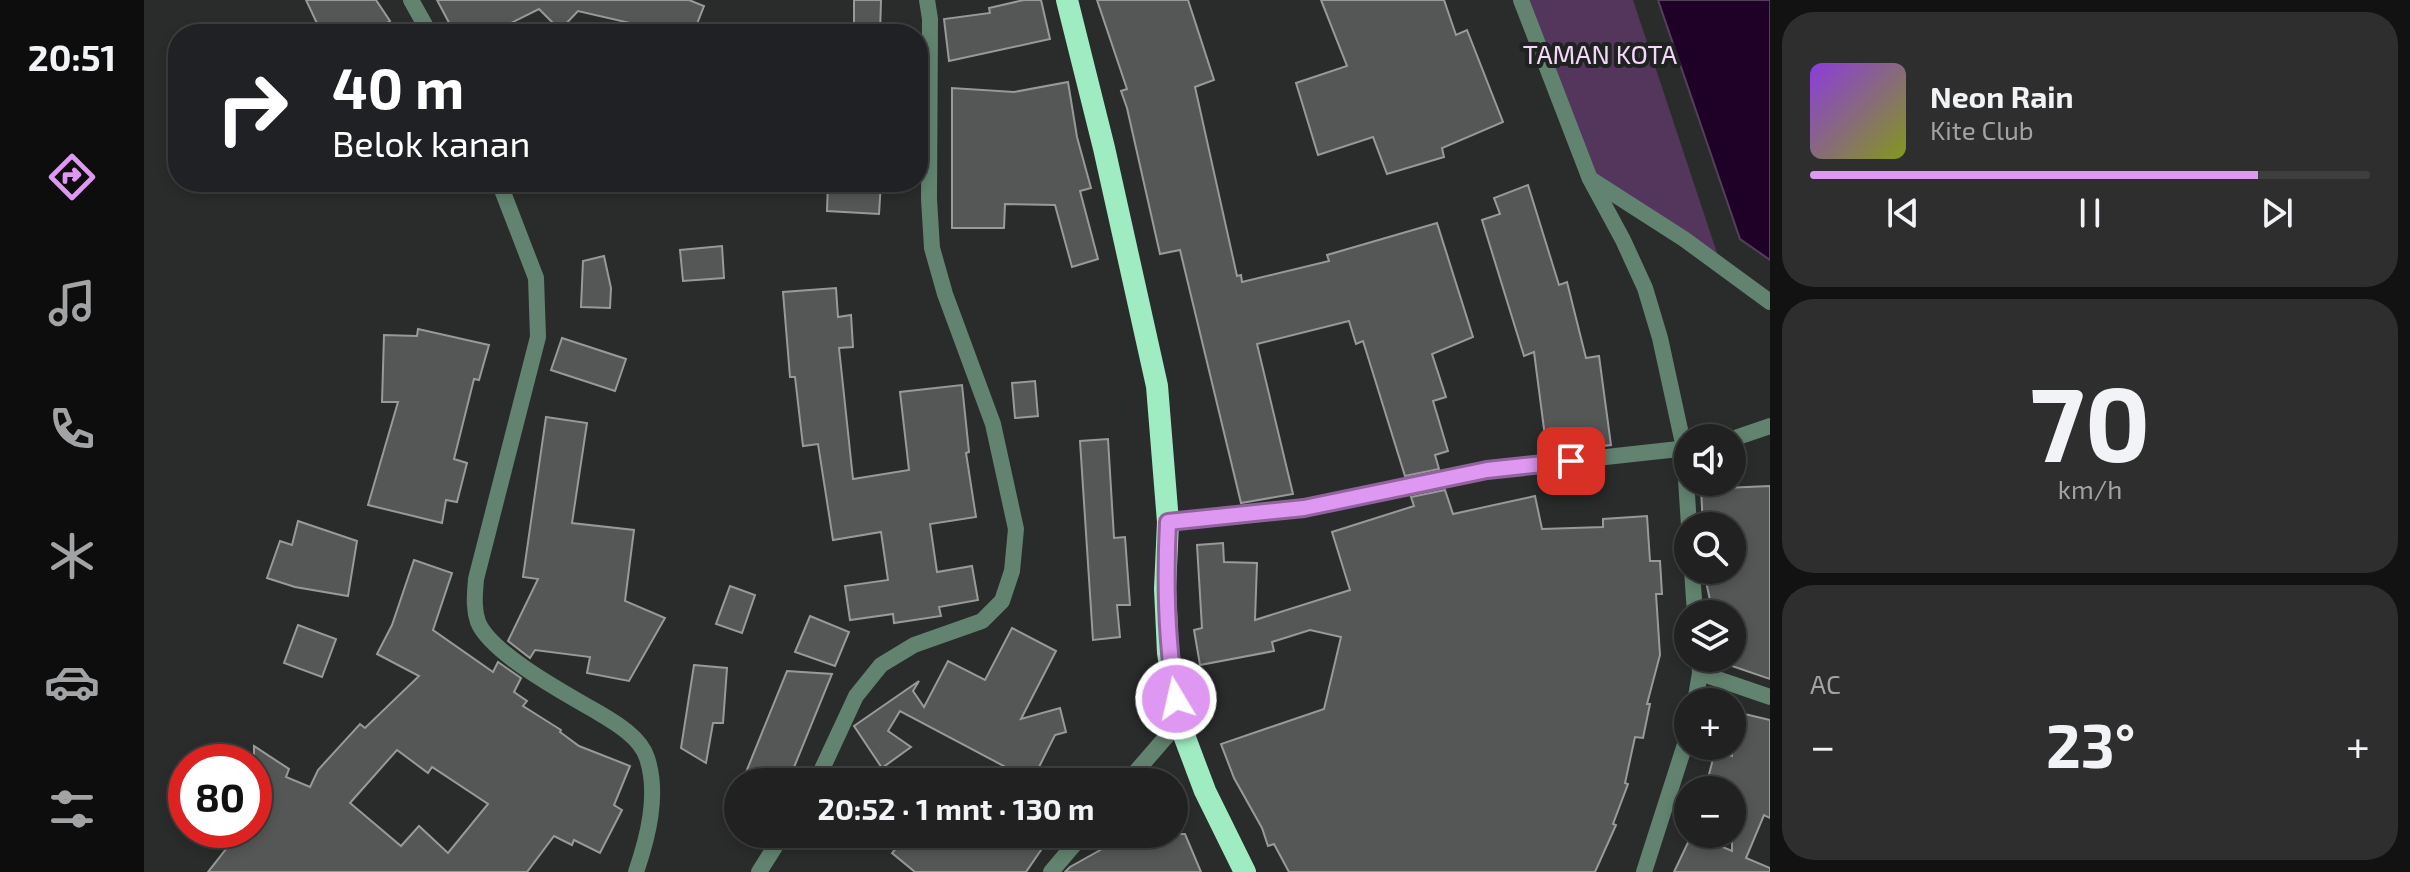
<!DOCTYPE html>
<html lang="id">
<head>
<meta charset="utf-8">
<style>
  body { margin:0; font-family:"Exo 2",sans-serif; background:#2d2e2d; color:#f1f3f6; height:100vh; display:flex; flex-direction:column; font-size:30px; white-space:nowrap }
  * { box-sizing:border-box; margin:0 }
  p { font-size:26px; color:#a2a3a5 }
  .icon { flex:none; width:44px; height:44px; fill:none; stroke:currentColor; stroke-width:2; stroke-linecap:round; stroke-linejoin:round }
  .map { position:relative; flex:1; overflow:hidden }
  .sheet { display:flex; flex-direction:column; gap:12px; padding:12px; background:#121212; width:640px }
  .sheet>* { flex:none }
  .banner { position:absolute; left:24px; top:24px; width:760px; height:168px; border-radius:32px; box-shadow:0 4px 12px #0003,0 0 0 2px #3d3e3e; background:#202124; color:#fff; overflow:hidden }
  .fabs { position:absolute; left:1530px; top:424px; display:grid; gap:16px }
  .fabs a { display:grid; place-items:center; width:72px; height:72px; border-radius:50%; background:#202120; box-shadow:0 4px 12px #0003,0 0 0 2px #3d3e3e; font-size:40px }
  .speed { position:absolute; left:24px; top:744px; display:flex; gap:16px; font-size:40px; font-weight:700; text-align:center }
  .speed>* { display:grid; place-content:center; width:104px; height:104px; border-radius:50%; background:#202120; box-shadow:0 4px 12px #0003,0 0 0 2px #3d3e3e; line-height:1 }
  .speed .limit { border:12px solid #d22; background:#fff; color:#111 }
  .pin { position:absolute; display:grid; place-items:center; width:68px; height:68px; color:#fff; margin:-34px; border-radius:16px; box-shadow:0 4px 12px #0006 }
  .me { position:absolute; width:88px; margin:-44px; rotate:351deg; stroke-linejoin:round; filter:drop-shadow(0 0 6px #0008) }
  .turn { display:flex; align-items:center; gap:28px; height:168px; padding:0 32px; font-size:36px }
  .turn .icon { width:104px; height:104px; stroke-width:2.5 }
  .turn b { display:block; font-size:56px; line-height:68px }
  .big { font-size:60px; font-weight:700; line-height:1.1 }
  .sheet .card { flex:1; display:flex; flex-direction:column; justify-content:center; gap:12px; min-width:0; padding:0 28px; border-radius:32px; background:#2d2e2d }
  .sheet .dial { align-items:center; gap:0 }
  .dial b { font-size:104px; line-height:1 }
  .song { display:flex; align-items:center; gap:24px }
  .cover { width:96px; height:96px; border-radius:12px; background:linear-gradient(135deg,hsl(270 70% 55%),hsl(70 70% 35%)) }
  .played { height:8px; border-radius:4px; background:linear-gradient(90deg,#df98f1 80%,#3d3e3e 80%) }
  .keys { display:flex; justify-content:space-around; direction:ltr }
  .heat { display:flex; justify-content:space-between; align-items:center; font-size:44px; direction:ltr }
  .trip { position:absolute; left:580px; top:768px; width:464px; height:80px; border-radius:40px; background:#202120; box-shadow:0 4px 12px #0003,0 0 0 2px #3d3e3e; font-weight:700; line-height:80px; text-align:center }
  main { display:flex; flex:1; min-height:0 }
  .tab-bar { display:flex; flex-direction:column; width:144px; justify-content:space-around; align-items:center; background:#0d0d0d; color:#a2a3a5 }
  .tab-bar .icon { width:56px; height:56px }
  .tab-bar .current { color:#df98f1 }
  .tab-bar b { font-size:36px; color:#f1f3f6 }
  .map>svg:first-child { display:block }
</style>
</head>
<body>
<main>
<nav class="tab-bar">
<b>20:51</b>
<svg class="icon current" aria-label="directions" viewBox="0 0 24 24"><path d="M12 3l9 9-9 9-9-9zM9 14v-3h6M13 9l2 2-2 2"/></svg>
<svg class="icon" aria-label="music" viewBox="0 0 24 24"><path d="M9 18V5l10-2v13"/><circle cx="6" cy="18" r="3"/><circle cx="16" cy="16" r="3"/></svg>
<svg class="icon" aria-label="phone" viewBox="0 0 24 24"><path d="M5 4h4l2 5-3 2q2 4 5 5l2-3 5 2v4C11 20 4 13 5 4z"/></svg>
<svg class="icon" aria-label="climate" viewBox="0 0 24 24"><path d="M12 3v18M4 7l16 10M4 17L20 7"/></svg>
<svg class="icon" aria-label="car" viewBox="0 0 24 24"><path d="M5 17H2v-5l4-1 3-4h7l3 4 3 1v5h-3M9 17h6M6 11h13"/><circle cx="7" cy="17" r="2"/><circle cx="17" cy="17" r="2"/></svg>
<svg class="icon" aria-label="filters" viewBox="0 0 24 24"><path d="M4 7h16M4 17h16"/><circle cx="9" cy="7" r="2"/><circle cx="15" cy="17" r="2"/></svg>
</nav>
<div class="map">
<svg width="1626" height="872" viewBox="0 0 1626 872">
  <rect width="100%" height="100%" fill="#2a2c2b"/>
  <path fill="#54355c" d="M 1383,0 L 1489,0 L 1574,256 L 1450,175 Z"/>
  <path fill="#1f0027" stroke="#543f5a" stroke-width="2" d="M 1514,0 L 1626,0 L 1626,260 L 1596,239 Z"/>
  <g fill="#545755" stroke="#979a98" stroke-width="2" fill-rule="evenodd">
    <path d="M 162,0 L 232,0 L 246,21 L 227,34 L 178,34 Z"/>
    <path d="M 293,0 L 545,0 L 560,6 L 549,34 L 497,34 L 499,26 L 434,11 L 416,30 L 395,9 L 345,34 L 311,34 Z"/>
    <path d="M 710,0 L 737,0 L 736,34 L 710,34 Z"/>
    <path d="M 880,0 L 897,0 L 906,39 L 805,61 L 800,19 L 846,13 L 845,8 Z"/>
    <path d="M 953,0 L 1044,0 L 1070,80 L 1051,87 L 1093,276 L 1097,275 L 1098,282 L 1185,261 L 1183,255 L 1293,223 L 1329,337 L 1288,354 L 1302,397 L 1289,401 L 1304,451 L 1291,455 L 1295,469 L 1261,476 L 1219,341 L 1212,344 L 1205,321 L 1113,344 L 1149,494 L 1097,503 L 1036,250 L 1016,254 L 983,108 L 977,91 L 983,89 Z"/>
    <path d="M 1177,0 L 1300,0 L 1312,35 L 1323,30 L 1359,122 L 1298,148 L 1300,157 L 1243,174 L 1229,137 L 1174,155 L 1152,83 L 1203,66 Z"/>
    <path d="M 924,82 L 933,137 L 947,188 L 936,191 L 954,259 L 928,267 L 911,205 L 861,204 L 860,228 L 808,228 L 808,88 L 870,92 Z"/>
    <path d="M 684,182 L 737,182 L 735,214 L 683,211 Z"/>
    <path d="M 1384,185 L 1415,285 L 1423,282 L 1442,358 L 1455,356 L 1467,445 L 1403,452 L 1390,352 L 1380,356 L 1338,220 L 1356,214 L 1350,198 Z"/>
    <path d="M 578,246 L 580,278 L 539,281 L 536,250 Z"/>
    <path d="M 460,256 L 467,288 L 466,308 L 437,307 L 439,261 Z"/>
    <path d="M 692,288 L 694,317 L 707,315 L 709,347 L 695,348 L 709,479 L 765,470 L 756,392 L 818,385 L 825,452 L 822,453 L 832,517 L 786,524 L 793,572 L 828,566 L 834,600 L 795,607 L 797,616 L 750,623 L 749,614 L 706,620 L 701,586 L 744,580 L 737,532 L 689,540 L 674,444 L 659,446 L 651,377 L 646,377 L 639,292 Z"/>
    <path d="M 274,329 L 345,345 L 335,380 L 330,379 L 310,459 L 323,463 L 313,502 L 302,500 L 298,523 L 224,505 L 254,402 L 238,402 L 240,335 L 273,336 Z"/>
    <path d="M 418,338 L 482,359 L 471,391 L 407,370 Z"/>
    <path d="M 891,381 L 894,416 L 871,418 L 868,383 Z"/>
    <path d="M 402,417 L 443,423 L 428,523 L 490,530 L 481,601 L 521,618 L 485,681 L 443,673 L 446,657 L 391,650 L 386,658 L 364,641 L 394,579 L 379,577 Z"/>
    <path d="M 964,439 L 970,538 L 981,537 L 986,605 L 973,605 L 976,637 L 949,640 L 936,441 Z"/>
    <path d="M 1626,486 L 1626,679 L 1588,666 L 1588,614 L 1569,614 L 1561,577 L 1588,571 L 1588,526 L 1559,526 L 1557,489 Z"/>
    <path d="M 1301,490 L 1309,514 L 1391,496 L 1398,529 L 1459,527 L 1459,519 L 1503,516 L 1506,561 L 1516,561 L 1518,594 L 1512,594 L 1516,655 L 1503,704 L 1506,704 L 1499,738 L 1491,737 L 1481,783 L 1484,784 L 1469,824 L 1472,825 L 1451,872 L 1145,872 L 1130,844 L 1124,846 L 1118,828 L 1090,778 L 1077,744 L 1180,709 L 1197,637 L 1166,630 L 1128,642 L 1130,651 L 1056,665 L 1050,630 L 1058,628 L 1053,545 L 1079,543 L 1080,562 L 1113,563 L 1111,620 L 1206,590 L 1188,532 L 1270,506 L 1267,497 Z"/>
    <path d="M 154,521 L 213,541 L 204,596 L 151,587 L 123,578 L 136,541 L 148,545 Z"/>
    <path d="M 270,560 L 308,573 L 289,630 L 349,672 L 354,662 L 377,678 L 370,692 L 383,701 L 379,706 L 417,730 L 416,732 L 435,746 L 486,766 L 470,805 L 478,810 L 456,853 L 430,840 L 428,845 L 410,836 L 383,872 L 64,872 L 97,830 L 110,830 L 110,746 L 145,769 L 142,777 L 166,787 L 174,770 L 216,724 L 221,728 L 275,676 L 233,654 L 248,625 ZM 253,750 L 284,773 L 288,767 L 344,804 L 304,853 L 275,826 L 257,846 L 206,803 Z"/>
    <path d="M 586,586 L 611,595 L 598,633 L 572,624 Z"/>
    <path d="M 666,616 L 705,632 L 691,666 L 651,652 Z"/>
    <path d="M 154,625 L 192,639 L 178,677 L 140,663 Z"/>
    <path d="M 868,628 L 912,651 L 877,719 L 916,708 L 922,732 L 911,735 L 888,781 L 756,711 L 744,731 L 767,747 L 738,768 L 710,726 L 775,681 L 769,691 L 780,707 L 804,661 L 841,680 Z"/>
    <path d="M 550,665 L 583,668 L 579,723 L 569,723 L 562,763 L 537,748 Z"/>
    <path d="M 643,671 L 688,674 L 644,782 L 598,782 Z"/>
    <path d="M 1588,711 L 1626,720 L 1626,818 L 1620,815 L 1602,858 L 1626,868 L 1626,872 L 1530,872 L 1548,834 L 1588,851 L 1588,790 L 1561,790 L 1571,751 L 1588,756 Z"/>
    <path d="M 764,834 L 908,834 L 882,872 L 771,872 L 748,853 Z"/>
    <path d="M 985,834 L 1041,834 L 1057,872 L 921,872 L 926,867 Z"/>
  </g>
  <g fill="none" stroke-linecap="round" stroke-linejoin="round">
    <g stroke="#628370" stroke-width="16">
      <path d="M 267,0 L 286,34"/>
      <path d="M 1377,0 L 1446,179 L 1479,240 L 1501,288 L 1516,338 L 1540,448 L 1545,526"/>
      <path d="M 1448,180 L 1540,239 L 1626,302"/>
      <path d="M 355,182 L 392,278 L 394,337 L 332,579 C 331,594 329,607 334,622 C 347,654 424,695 455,713 C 472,723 497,738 503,758 C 515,794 504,837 492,872"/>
      <path d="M 1588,439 L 1626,426"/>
      <path d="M 1024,522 L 1160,508 L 1343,470 L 1544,448"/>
      <path d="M 1548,570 L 1551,614"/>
      <path d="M 1556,673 L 1626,697"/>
      <path d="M 1551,702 L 1556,673 L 1555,658"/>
      <path d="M 672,782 L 712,696 L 737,665 L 770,645 L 838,621 L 858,601 L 868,571 L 872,529 L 849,424 L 801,294 L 788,248 L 785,199 L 786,19 L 783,0"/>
      <path d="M 615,872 L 639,834"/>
      <path d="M 1500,872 L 1544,735"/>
    </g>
    <g stroke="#628370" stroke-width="16">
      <path d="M 983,782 L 1035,722"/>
      <path d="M 907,872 L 939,834"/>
    </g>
    <path stroke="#a0ecc2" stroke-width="22" d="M 923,0 L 960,148 L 1013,386 L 1024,522 L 1021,589 L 1024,653 L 1035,722 L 1061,791 L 1101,872"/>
  </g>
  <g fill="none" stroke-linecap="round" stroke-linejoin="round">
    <g stroke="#91639d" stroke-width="20">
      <path id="route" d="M 1032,699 C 1022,640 1021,582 1024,522 L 1160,508 L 1343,470 L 1427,461"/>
    </g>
    <use href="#route" stroke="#df98f1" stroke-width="14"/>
  </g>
  <g text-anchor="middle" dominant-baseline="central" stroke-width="8" stroke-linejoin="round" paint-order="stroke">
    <g font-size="26" fill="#f3d8fa" stroke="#202221">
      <text x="1456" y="53">TAMAN KOTA</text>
    </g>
  </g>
</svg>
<div class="fabs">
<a><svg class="icon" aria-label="sound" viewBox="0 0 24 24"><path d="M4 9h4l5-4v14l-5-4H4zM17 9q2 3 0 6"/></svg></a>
<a><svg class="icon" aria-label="search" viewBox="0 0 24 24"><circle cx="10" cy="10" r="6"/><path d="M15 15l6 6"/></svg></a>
<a><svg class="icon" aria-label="layers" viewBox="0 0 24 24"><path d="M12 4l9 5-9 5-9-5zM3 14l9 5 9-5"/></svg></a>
<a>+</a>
<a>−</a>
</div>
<div class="speed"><div class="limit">80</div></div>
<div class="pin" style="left:1427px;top:461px;background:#d93025"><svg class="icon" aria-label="arrive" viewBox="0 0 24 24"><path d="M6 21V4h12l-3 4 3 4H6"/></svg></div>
<svg class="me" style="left:1032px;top:699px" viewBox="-20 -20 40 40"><circle r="17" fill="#df98f1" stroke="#fff" stroke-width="3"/><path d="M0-11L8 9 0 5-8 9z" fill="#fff"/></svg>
<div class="trip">20:52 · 1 mnt · 130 m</div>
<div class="banner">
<div class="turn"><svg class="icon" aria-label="right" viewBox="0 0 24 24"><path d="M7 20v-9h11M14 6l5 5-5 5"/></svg><div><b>40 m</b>Belok kanan</div></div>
</div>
</div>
<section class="sheet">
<div class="card">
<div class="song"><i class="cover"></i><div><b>Neon Rain</b><p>Kite Club</p></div></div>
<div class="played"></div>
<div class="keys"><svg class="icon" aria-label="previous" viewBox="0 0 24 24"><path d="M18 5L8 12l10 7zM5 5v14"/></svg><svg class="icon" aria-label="pause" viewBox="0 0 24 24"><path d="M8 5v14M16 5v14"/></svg><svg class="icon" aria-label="next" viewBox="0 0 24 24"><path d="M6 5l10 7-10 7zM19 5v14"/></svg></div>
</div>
<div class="card dial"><b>70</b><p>km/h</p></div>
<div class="card"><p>AC</p>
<div class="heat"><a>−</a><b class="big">23°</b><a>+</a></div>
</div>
</section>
</main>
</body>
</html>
